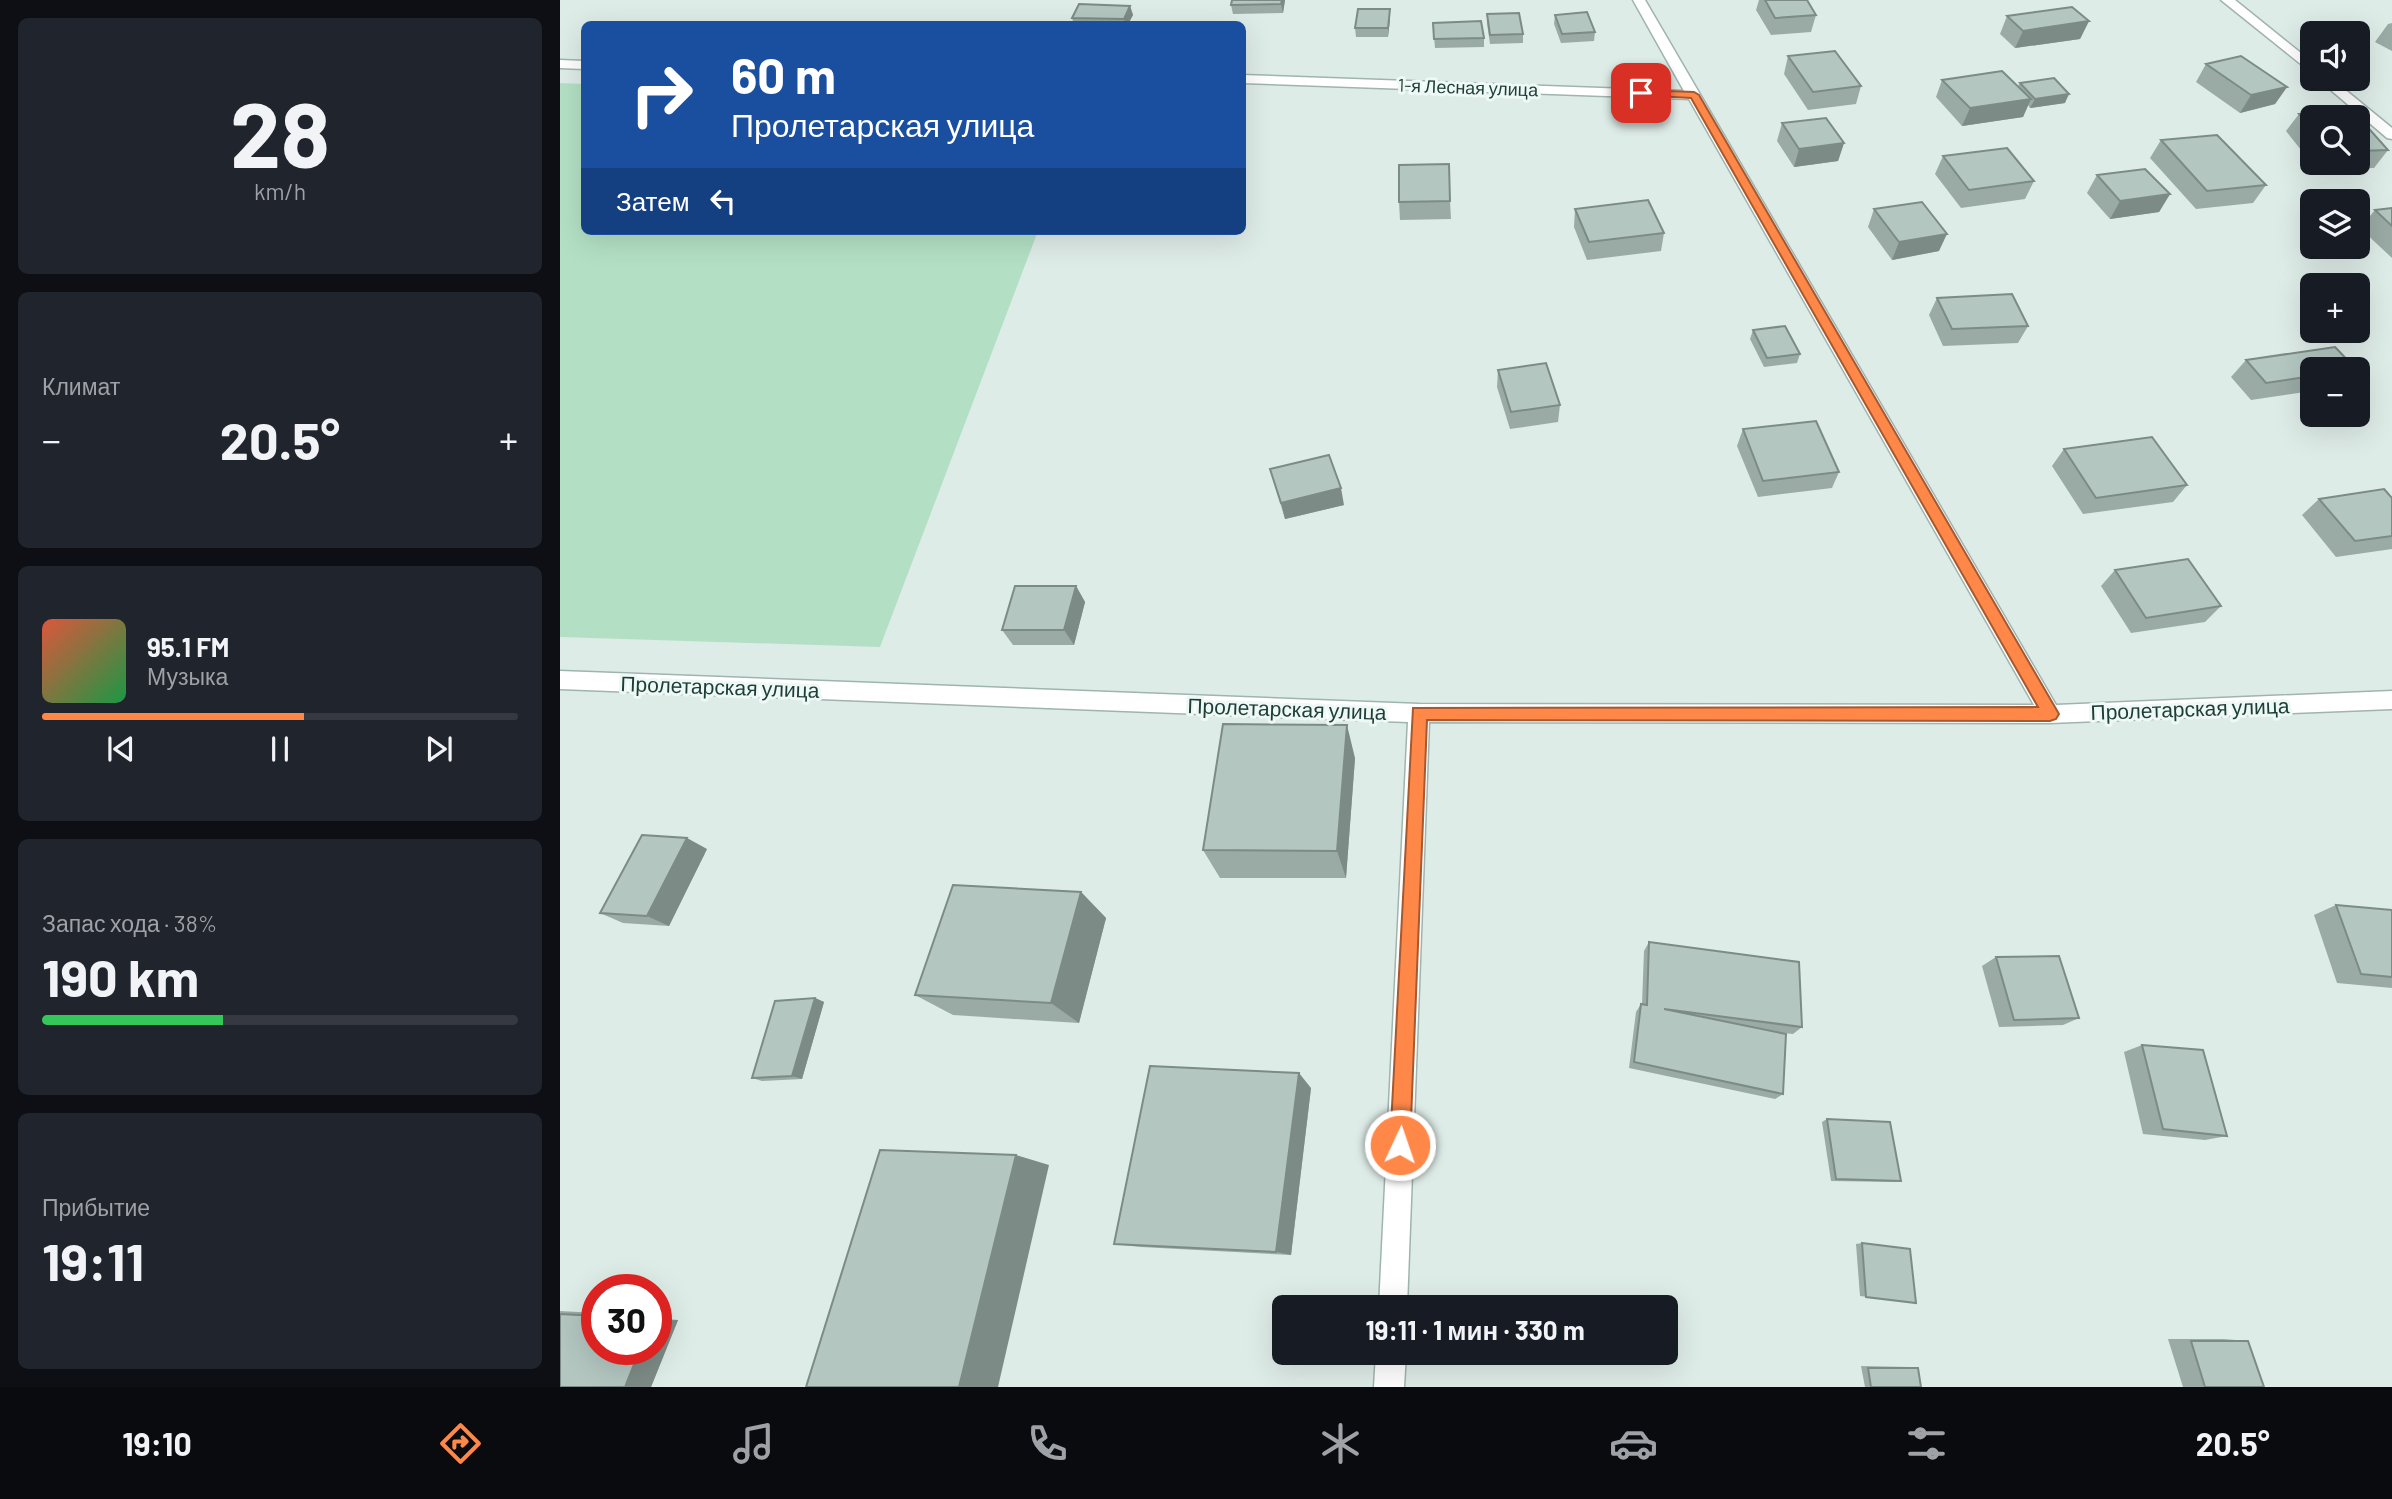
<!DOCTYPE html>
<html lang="ru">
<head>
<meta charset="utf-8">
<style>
  body { margin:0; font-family:Barlow,sans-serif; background:#20242c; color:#f1f3f6; height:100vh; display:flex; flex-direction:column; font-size:26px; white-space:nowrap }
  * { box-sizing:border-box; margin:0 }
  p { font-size:23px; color:#9ea1a6 }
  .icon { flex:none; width:38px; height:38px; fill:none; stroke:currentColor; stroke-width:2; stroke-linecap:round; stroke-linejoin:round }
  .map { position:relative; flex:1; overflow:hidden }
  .details { display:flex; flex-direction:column; gap:18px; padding:18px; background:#0d0f14; width:560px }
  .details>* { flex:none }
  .top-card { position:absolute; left:21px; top:21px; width:665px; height:214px; border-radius:10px; box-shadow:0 7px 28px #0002; background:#1a4fa0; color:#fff; overflow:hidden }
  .controls { position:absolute; left:1740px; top:21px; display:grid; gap:14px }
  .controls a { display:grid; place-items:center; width:70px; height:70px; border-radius:10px; background:#171b24; box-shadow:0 7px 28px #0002; font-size:35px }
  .speed { position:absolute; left:21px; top:1274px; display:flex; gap:14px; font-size:35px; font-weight:700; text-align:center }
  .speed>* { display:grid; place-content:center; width:91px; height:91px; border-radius:50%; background:#171b24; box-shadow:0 7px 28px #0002; line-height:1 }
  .speed .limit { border:10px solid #d22; background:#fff; color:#111 }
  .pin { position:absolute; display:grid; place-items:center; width:60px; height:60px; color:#fff; margin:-30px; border-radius:14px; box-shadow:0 4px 10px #0006 }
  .me { position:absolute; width:77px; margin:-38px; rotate:3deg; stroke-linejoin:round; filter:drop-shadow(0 0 5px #0008) }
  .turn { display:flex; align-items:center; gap:24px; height:147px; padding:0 35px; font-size:32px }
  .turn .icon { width:91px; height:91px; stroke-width:2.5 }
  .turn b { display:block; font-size:49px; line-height:60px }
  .then { display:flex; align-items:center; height:66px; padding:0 35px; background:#0003; gap:14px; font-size:26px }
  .big { font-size:52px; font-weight:700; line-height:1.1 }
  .details .widget { flex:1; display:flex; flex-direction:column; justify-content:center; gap:10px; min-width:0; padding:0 24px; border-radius:10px; background:#20242c }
  .details .dial { align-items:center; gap:0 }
  .dial b { font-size:91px; line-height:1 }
  .song { display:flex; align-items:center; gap:21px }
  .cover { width:84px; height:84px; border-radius:10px; background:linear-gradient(135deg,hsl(10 70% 55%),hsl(140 70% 35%)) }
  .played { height:7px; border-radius:4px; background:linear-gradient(90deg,#ff8748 55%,#363941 55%) }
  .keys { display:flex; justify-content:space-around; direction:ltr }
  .heat { display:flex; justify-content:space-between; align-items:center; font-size:38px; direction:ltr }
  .charge { height:10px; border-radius:5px; background:linear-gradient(90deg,#34c759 38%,#363941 0) }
  .trip { position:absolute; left:712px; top:1295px; width:406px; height:70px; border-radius:10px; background:#171b24; box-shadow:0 7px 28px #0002; font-weight:700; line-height:70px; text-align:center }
  .menu { display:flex; height:112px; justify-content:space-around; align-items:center; background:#090b0e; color:#9ea1a6 }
  .menu .icon { width:49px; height:49px }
  .menu .on { color:#ff8748 }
  .menu b { font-size:32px; color:#f1f3f6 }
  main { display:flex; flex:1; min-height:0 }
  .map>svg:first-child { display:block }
</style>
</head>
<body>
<main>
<section class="details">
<div class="widget dial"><b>28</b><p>km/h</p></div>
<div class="widget"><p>Климат</p>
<div class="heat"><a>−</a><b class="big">20.5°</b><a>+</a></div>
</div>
<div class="widget">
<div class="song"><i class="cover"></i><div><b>95.1 FM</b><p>Музыка</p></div></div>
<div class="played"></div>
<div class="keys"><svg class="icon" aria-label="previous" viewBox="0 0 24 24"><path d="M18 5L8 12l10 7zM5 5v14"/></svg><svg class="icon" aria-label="pause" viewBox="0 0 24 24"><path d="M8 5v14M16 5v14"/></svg><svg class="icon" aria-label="next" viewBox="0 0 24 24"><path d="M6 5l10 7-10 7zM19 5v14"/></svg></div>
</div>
<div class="widget"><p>Запас хода · 38%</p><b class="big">190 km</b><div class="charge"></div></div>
<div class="widget"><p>Прибытие</p><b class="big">19:11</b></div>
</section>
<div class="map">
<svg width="1832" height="1387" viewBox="0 0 1832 1387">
  <rect width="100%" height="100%" fill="#deece7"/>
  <path fill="#b3e0c4" d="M 0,83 L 24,84 L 24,231 L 478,231 L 320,647 L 0,637 Z"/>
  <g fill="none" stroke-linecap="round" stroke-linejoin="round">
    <g stroke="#a0b4af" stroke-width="3">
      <g id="minor">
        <path d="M 1073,0 L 1085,0 L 1496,705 L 1832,691 L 1832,709 L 1490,723 L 869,722 L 847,1307 L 819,1307 L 848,722 L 0,689 L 0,671 L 859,704 L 1474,705 L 1129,99 L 682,83 L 682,75 L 1124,91 Z"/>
        <path d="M 1661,0 L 1675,0 L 1752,62 L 1752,73 Z"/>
        <path d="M 0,60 L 24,61 L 24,69 L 0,68 Z"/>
        <path d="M 1758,79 L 1772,79 L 1832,128 L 1832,139 L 1827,138 Z"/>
        <path d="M 816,1353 L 846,1353 L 844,1387 L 814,1387 Z"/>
      </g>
    </g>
    <use href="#minor" fill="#fff" fill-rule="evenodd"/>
  </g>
  <g fill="#9aaaa5" fill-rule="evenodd">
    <path d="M 672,0 L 725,0 L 723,13 L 673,14 L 671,5 Z"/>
    <path d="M 1199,0 L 1247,0 L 1256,15 L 1251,32 L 1211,35 L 1196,10 Z"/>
    <path d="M 570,6 L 573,15 L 568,24 L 514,24 L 512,18 Z"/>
    <path d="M 927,14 L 963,34 L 963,43 L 930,44 L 927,23 Z"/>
    <path d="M 995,15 L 1035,32 L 1034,41 L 1001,43 L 994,24 Z"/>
    <path d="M 1447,16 L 1529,21 L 1520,39 L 1455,48 L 1440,34 Z"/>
    <path d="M 830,18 L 828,37 L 796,37 L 795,28 Z"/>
    <path d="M 873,23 L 924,38 L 924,47 L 875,48 Z"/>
    <path d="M 1832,23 L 1832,51 L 1815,42 L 1828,24 Z"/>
    <path d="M 1228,56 L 1301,86 L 1296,104 L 1248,110 L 1224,74 Z"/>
    <path d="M 1646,64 L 1727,87 L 1715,104 L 1680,113 L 1636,82 Z"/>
    <path d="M 1382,80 L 1458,86 L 1460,83 L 1505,103 L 1470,108 L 1468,105 L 1463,117 L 1402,126 L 1376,97 Z"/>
    <path d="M 1795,113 L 1828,150 L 1814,168 L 1756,169 L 1726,131 L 1739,114 ZM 1752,117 L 1797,117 L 1797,163 L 1752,163 Z"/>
    <path d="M 1222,123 L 1284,143 L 1278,161 L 1234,167 L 1217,141 Z"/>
    <path d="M 1601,140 L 1706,185 L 1693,203 L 1636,209 L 1590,158 Z"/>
    <path d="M 1383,156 L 1474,181 L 1465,199 L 1401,208 L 1375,174 Z"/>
    <path d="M 1537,175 L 1610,194 L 1599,212 L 1550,219 L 1527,193 Z"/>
    <path d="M 890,201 L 891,219 L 840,220 L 839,202 Z"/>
    <path d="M 1832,208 L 1832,258 L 1800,228 L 1815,210 Z"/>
    <path d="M 1015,209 L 1104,233 L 1101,251 L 1027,260 L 1014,227 Z"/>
    <path d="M 1314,209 L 1379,251 L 1332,260 L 1308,227 Z"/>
    <path d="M 1377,298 L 1468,326 L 1458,343 L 1383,346 L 1369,315 Z"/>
    <path d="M 1193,330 L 1240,354 L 1237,363 L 1204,367 L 1190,339 Z"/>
    <path d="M 1686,360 L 1752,369 L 1752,391 L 1691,400 L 1671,377 Z"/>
    <path d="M 938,370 L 1000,405 L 998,422 L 950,429 L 937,387 Z"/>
    <path d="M 1183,429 L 1279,472 L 1272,488 L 1198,497 L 1177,446 Z"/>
    <path d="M 1504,449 L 1627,485 L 1613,502 L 1523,514 L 1492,466 Z"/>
    <path d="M 710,469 L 784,505 L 725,519 Z"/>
    <path d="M 1832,498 L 1832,549 L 1776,557 L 1742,515 L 1759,499 Z"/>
    <path d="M 1555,570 L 1661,606 L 1645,622 L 1571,633 L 1541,586 Z"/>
    <path d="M 516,586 L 525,602 L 514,645 L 453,645 L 442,630 Z"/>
    <path d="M 795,758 L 786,878 L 660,878 L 643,850 Z"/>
    <path d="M 147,849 L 109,926 L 63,923 L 40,913 Z"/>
    <path d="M 521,892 L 546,918 L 519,1023 L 393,1015 L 355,995 Z"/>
    <path d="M 1776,905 L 1832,910 L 1832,988 L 1777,983 L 1754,915 Z"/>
    <path d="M 1089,942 L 1242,1027 L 1233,1034 L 1214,1032 L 1223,1094 L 1215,1099 L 1069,1068 L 1076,1012 L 1081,1004 L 1082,1004 L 1084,951 Z"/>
    <path d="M 1436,957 L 1519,1018 L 1503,1025 L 1439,1027 L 1422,966 Z"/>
    <path d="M 255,998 L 264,1002 L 242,1079 L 202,1081 L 192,1078 Z"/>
    <path d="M 1582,1045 L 1667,1136 L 1645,1140 L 1583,1134 L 1564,1052 Z"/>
    <path d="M 751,1088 L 731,1255 L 581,1247 L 554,1244 Z"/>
    <path d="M 1267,1119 L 1341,1181 L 1335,1182 L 1271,1181 L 1262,1122 Z"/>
    <path d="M 1302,1243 L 1356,1303 L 1300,1296 L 1296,1244 Z"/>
    <path d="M 0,1311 L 37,1313 L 37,1349 L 96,1349 L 96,1318 L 118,1320 L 91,1387 L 0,1387 Z"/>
    <path d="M 1608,1339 L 1663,1339 L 1688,1341 L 1704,1387 L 1623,1387 Z"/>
    <path d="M 1301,1366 L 1350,1367 L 1358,1368 L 1361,1387 L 1305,1387 Z"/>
  </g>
  <g fill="#7d8b86">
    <path d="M 722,0 L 725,0 L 723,13 L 721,4 Z"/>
    <path d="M 570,6 L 573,15 L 568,24 L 566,24 L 564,19 Z"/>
    <path d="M 830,9 L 830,18 L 828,37 L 828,28 Z"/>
    <path d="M 1529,21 L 1520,39 L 1455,48 L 1463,31 Z"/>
    <path d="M 1727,87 L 1715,104 L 1680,113 L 1691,95 Z"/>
    <path d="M 1509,94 L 1505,103 L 1470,108 L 1475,99 Z"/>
    <path d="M 1471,99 L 1463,117 L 1402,126 L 1410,108 Z"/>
    <path d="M 1284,143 L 1278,161 L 1234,167 L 1239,149 Z"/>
    <path d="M 1610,194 L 1599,212 L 1550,219 L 1560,201 Z"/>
    <path d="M 1387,234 L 1379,251 L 1332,260 L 1339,242 Z"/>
    <path d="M 781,488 L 784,505 L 725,519 L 721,503 Z"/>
    <path d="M 516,586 L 525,602 L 514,645 L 504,630 Z"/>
    <path d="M 787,725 L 795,758 L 786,878 L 777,851 Z"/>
    <path d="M 127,838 L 147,849 L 109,926 L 87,916 Z"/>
    <path d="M 521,892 L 546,918 L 519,1023 L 491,1003 Z"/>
    <path d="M 255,998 L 264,1002 L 242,1079 L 232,1076 Z"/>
    <path d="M 739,1073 L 751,1088 L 731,1255 L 716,1252 Z"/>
    <path d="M 456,1155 L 489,1165 L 438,1387 L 399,1387 Z"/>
    <path d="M 118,1320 L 91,1387 L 65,1387 L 80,1349 L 96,1349 L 96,1321 Z"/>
  </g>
  <g fill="#b3c6c0" stroke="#7d8b86" stroke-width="2">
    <path d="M 672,0 L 722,0 L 721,4 L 671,5 Z"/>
    <path d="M 1205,0 L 1247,0 L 1256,15 L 1215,18 Z"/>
    <path d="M 519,4 L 570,6 L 564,19 L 512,18 Z"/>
    <path d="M 1512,7 L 1529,21 L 1463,31 L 1447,16 Z"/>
    <path d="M 798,9 L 830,9 L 828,28 L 795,28 Z"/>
    <path d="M 1027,12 L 1035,32 L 1002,34 L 995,15 Z"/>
    <path d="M 959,13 L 963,34 L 930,35 L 927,14 Z"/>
    <path d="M 921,21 L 924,38 L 874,39 L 873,23 Z"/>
    <path d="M 1275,51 L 1301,86 L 1253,92 L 1228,56 Z"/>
    <path d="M 1681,56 L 1727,87 L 1691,95 L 1646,64 Z"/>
    <path d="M 1442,71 L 1471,99 L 1410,108 L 1382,80 Z"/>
    <path d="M 1494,78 L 1509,94 L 1475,99 L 1460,83 Z"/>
    <path d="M 1795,113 L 1828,150 L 1797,151 L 1797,117 L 1752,117 L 1752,130 L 1739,114 Z"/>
    <path d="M 1266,118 L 1284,143 L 1239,149 L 1222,123 Z"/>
    <path d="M 1657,135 L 1706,185 L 1647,191 L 1601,140 Z"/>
    <path d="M 1447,148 L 1474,181 L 1409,190 L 1383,156 Z"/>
    <path d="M 889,164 L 890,201 L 839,202 L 839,165 Z"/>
    <path d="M 1585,169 L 1610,194 L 1560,201 L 1537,175 Z"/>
    <path d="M 1088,200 L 1104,233 L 1029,242 L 1015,209 Z"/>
    <path d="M 1362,202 L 1387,234 L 1339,242 L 1314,209 Z"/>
    <path d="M 1832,208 L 1832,226 L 1815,210 Z"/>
    <path d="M 1452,294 L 1468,326 L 1392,329 L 1377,298 Z"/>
    <path d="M 1225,326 L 1240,354 L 1207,358 L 1193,330 Z"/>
    <path d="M 1775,347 L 1796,369 L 1752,369 L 1752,376 L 1706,383 L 1686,360 Z"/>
    <path d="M 986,363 L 1000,405 L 951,412 L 938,370 Z"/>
    <path d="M 1256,421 L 1279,472 L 1203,481 L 1183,429 Z"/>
    <path d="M 1592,437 L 1627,485 L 1536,498 L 1504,449 Z"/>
    <path d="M 769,455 L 781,488 L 721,503 L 710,469 Z"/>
    <path d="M 1824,489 L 1832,498 L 1832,536 L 1795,541 L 1759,499 Z"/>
    <path d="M 1628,559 L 1661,606 L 1586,618 L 1555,570 Z"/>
    <path d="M 455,586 L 516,586 L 504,630 L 442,630 Z"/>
    <path d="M 663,724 L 787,725 L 777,851 L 643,850 Z"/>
    <path d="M 82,835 L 127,838 L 87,916 L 40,913 Z"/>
    <path d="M 393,885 L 521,892 L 491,1003 L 355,995 Z"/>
    <path d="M 1776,905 L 1832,910 L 1832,977 L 1801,974 Z"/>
    <path d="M 1089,942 L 1239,962 L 1242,1027 L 1104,1009 L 1226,1034 L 1223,1094 L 1074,1062 L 1081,1004 L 1087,1005 Z"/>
    <path d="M 1499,956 L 1519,1018 L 1454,1020 L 1436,957 Z"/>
    <path d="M 255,998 L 232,1076 L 192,1078 L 215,1001 Z"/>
    <path d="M 1582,1045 L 1643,1050 L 1667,1136 L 1603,1129 Z"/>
    <path d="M 590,1066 L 739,1073 L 716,1252 L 554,1244 Z"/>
    <path d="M 1267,1119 L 1330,1122 L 1341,1181 L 1276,1179 Z"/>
    <path d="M 320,1150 L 456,1155 L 399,1387 L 246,1387 Z"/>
    <path d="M 1302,1243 L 1350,1249 L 1356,1303 L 1306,1297 Z"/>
    <path d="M 0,1314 L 37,1316 L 37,1349 L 80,1349 L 65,1387 L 0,1387 Z"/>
    <path d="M 1631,1341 L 1688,1341 L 1704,1387 L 1645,1387 Z"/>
    <path d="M 1308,1368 L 1358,1368 L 1361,1387 L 1311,1387 Z"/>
  </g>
  <path fill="#ff8748" stroke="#a6582f" stroke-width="2" d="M 1081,90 L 1134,92 L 1139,95 L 1499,714 L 1496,719 L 1490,721 L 867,720 L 850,1145 L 847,1152 L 840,1155 L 833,1152 L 830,1145 L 853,708 L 1478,707 L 1131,98 L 1077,95 L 1076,93 Z"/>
  <g text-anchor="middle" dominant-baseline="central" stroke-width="6" stroke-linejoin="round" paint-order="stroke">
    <g font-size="18" fill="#1d3d38" stroke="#eef8f4">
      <text transform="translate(908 87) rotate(2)">1-я Лесная улица</text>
    </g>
    <g font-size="21" fill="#1d3d38" stroke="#eef8f4">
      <text transform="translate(160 686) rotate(2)">Пролетарская улица</text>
      <text transform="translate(727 708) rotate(2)">Пролетарская улица</text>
      <text transform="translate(1630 708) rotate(-2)">Пролетарская улица</text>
    </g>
  </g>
</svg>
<div class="controls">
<a><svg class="icon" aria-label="sound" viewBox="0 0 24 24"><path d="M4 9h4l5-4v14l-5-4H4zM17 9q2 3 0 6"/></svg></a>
<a><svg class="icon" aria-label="search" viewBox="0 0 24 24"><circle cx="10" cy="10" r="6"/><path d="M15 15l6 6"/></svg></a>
<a><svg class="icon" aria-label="layers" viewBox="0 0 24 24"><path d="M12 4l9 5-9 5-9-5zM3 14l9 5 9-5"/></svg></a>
<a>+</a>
<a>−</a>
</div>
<div class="speed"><div class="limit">30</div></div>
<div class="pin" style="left:1081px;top:93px;background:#d93025"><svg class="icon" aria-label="arrive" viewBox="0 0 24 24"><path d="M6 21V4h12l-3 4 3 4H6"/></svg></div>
<svg class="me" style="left:840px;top:1145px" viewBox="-20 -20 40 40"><circle r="17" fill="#ff8748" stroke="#fff" stroke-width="3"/><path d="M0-11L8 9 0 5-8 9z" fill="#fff"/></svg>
<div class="trip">19:11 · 1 мин · 330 m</div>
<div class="top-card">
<div class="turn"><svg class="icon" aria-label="right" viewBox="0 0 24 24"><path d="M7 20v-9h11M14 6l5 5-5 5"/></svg><div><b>60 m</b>Пролетарская улица</div></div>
<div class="then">Затем<svg class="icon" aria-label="left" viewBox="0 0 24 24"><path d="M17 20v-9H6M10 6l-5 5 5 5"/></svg></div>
</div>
</div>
</main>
<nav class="menu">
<b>19:10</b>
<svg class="icon on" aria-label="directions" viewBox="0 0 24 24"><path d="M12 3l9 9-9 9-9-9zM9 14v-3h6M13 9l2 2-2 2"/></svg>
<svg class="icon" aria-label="music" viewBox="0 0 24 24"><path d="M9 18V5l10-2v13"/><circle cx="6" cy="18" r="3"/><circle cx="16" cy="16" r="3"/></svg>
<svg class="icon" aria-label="phone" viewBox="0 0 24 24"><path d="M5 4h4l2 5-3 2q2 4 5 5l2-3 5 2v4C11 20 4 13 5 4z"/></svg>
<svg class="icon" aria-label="climate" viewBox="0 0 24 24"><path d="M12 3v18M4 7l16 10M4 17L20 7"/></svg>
<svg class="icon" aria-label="car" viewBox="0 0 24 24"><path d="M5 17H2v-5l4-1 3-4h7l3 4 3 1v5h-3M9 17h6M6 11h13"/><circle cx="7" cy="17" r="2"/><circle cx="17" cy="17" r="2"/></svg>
<svg class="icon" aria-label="filters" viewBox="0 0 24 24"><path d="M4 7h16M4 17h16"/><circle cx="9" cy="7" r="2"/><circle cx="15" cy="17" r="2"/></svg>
<b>20.5°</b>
</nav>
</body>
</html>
